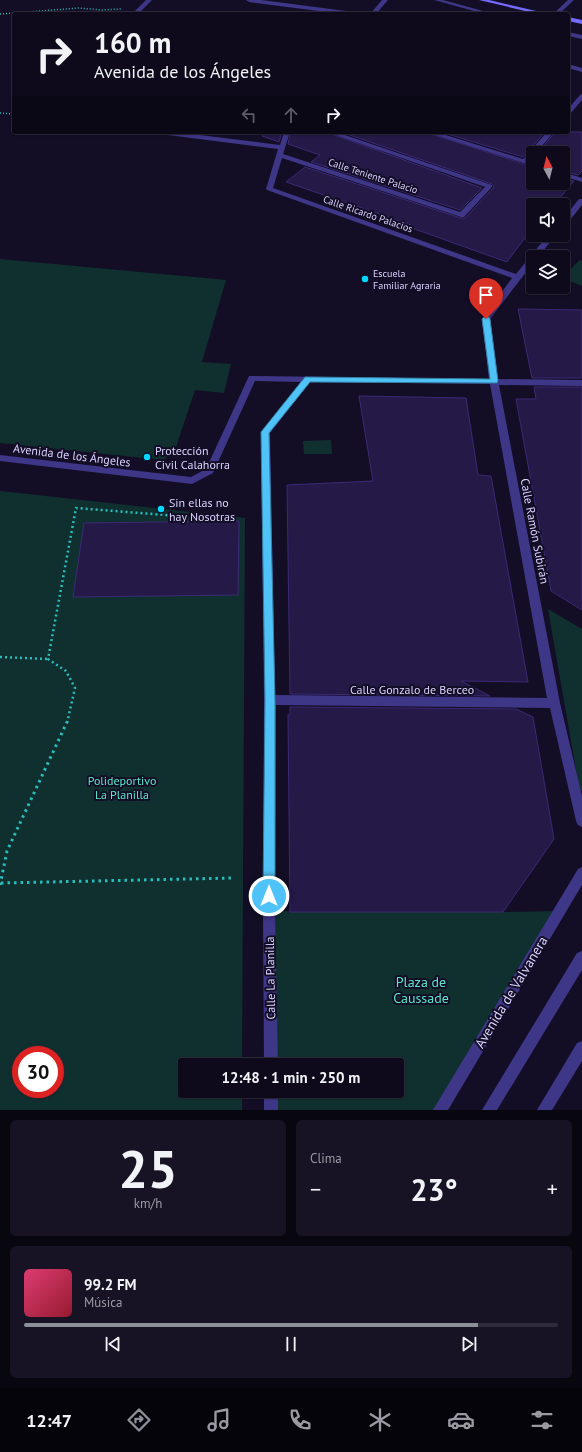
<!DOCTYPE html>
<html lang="es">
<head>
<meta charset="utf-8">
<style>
  body { margin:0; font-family:"PT Sans",sans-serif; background:#171325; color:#f1f3f6; height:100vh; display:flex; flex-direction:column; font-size:15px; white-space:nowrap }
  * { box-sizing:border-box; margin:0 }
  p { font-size:13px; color:#9b9aa3 }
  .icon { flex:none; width:22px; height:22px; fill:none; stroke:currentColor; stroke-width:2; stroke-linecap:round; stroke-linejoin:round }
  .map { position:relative; height:1110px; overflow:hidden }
  .drawer { display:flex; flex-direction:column; gap:10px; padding:10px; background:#08060f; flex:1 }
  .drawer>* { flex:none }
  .banner { position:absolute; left:12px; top:12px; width:558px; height:122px; border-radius:4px; box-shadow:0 1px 3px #0004,0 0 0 1px #2e2b3b; background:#0e0a1c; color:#f1f3f6; overflow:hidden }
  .needle { width:26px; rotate:353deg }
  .tools { position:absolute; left:526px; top:146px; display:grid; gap:8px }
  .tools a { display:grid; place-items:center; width:44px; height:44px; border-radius:4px; background:#0e0a1c; box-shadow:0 1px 3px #0004,0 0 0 1px #2e2b3b; font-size:20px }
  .speed { position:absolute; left:12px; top:1046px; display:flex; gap:8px; font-size:20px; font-weight:700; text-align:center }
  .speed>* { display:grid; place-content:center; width:52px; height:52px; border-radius:50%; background:#0e0a1c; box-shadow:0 1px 3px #0004,0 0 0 1px #2e2b3b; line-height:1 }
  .speed .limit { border:6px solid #d22; background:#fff; color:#111 }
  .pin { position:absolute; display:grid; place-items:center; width:34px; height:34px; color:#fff; margin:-41px -17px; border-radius:50% 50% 50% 0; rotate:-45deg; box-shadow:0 0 4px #0007 }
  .pin .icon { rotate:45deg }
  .me { position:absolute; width:44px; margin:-22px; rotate:0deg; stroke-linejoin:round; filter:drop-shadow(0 0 3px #0008) }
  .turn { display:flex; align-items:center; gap:14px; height:84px; padding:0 16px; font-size:18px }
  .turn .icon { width:52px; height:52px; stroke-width:2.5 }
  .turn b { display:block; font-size:28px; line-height:34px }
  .lanes { display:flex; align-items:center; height:38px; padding:0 16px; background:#0003; justify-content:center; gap:20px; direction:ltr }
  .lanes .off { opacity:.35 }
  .big { font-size:30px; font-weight:800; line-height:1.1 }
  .drawer .widget { flex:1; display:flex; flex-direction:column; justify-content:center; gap:6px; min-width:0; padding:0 14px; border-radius:6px; background:#171325 }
  .drawer .dial { align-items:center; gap:0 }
  .dial b { font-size:52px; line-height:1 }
  .song { display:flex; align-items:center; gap:12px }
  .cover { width:48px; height:48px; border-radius:6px; background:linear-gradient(135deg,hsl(340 70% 55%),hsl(350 70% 35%)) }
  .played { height:4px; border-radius:2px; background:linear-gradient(90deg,#8c9099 85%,#2e2b3b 85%) }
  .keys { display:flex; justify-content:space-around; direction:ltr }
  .heat { display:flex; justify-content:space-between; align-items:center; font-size:22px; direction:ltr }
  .drawer .tiles { flex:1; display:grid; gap:10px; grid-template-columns:1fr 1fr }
  .widget:last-child { grid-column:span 2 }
  .trip { position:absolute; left:178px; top:1058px; width:226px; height:40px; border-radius:4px; background:#0e0a1c; box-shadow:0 1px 3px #0004,0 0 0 1px #2e2b3b; font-weight:800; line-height:40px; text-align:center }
  .dock { display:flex; height:64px; justify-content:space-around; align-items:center; background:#06040b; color:#9b9aa3 }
  .dock .icon { width:28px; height:28px }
  .dock .on { color:#8c9099 }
  .dock b { font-size:18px; color:#f1f3f6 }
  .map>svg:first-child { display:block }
</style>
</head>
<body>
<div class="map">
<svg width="582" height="1110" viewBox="0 0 582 1110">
  <rect width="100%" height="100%" fill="#130e26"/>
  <g fill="#103030" fill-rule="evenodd">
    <path d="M 0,259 L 226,280 L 202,362 L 231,364 L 224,393 L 195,390 L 174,453 L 163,460 L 0,443 Z"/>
    <path d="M 580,260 L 582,261 L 582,286 L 563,278 L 563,276 Z"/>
    <path d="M 331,440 L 332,454 L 304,454 L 303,441 Z"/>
    <path d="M 0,491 L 245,518 L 242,1065 L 185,1065 L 185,1091 L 242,1091 L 242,1110 L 0,1110 ZM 21,1055 L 55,1055 L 55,1089 L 21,1089 Z"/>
    <path d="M 548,609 L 582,629 L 582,790 L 580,793 Z"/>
    <path d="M 269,911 L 503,912 L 560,911 L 440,1110 L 271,1110 L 271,1091 L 397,1091 L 397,1065 L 271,1065 Z"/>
  </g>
  <g fill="#251948" stroke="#3c2975">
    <path d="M 263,132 L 282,132 L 279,142 L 262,136 Z"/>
    <path d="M 291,132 L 326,132 L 482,188 L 460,210 L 311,162 L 320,155 L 288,144 Z"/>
    <path d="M 341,132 L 425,132 L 533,167 L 533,183 L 563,183 L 563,178 L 574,181 L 554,205 L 533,205 L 533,227 L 507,262 L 409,227 L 411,225 L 286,182 L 305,167 L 461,218 L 465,218 L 494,187 L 492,184 Z"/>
    <path d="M 441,132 L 545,132 L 523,157 Z"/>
    <path d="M 555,132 L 582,132 L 582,171 L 578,175 L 563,171 L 563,153 L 538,153 Z"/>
    <path d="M 518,309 L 582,310 L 582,378 L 532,378 Z"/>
    <path d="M 534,387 L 582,387 L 582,610 L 551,591 L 516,399 L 536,399 Z"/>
    <path d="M 359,396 L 466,398 L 478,475 L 491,476 L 528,682 L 461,681 L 490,696 L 290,694 L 287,485 L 373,481 Z"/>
    <path d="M 239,521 L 238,595 L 73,597 L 84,523 Z"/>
    <path d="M 290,707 L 516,709 L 533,717 L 554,839 L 503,912 L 290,912 L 288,715 L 290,715 Z"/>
  </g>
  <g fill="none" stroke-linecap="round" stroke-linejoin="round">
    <g stroke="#29bdbc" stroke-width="1.5" stroke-dasharray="1 2" stroke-linecap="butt">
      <path d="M 0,14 L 79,8 L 101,10 L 121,9"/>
      <path d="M 0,113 L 14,114"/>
    </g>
    <g stroke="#29bdbc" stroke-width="2.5" stroke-dasharray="2 3" stroke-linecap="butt">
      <path d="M 0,657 L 48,659"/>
      <path d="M 67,723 L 75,688 L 66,671 L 48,659 L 76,508 L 178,516"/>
    </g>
    <g stroke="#29bdbc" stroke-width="3" stroke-dasharray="2.5 4" stroke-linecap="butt">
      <path d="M 1,883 L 233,878"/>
      <path d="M 0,885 L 7,851 L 67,722"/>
    </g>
    <g fill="#3e3687" fill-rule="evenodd">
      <path d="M 146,0 L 152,0 L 138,14 L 132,14 Z"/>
      <path d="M 246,0 L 261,0 L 354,12 L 357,14 L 342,14 L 249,2 Z"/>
      <path d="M 382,0 L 388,0 L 376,14 L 370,14 Z"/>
      <path d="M 434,0 L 443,0 L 494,14 L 485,14 Z"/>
      <path d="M 568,0 L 574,0 L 559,14 L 553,14 Z"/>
      <path d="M 568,32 L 582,35 L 582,39 L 568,36 Z"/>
      <path d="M 568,64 L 582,68 L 582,72 L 568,68 Z"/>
      <path d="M 582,94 L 582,100 L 570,114 L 568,115 L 568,109 L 580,95 Z"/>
      <path d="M 157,132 L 176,132 L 280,145 L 284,132 L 290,132 L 283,154 L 460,212 L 485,187 L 327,132 L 336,132 L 492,185 L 492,187 L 464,217 L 461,217 L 282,158 L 273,188 L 516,274 L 548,235 L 556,235 L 538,257 L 533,257 L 533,263 L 490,319 L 498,379 L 582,380 L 582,386 L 499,385 L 560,703 L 582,796 L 582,827 L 578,825 L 576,821 L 550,708 L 276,705 L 275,911 L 278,1065 L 264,1065 L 263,911 L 264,700 L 261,432 L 301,382 L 255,381 L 213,473 L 192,484 L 0,461 L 0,455 L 191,477 L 206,469 L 249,376 L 489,379 L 482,319 L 512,278 L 267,190 L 266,189 L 278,149 L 160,134 ZM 310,382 L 490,384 L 547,698 L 275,695 L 270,433 Z"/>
      <path d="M 426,132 L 436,132 L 523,159 L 547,132 L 554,132 L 536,153 L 533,153 L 533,156 L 529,161 L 533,162 L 533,166 Z"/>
      <path d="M 563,172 L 582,178 L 582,182 L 563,176 Z"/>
      <path d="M 579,199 L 582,199 L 582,205 L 566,225 L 563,225 L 563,219 Z"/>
      <path d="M 582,867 L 582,885 L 448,1110 L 433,1110 L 578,869 Z"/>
      <path d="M 582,951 L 582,970 L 497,1110 L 482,1110 L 577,953 Z"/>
      <path d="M 582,1041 L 582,1061 L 552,1110 L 537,1110 L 577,1043 Z"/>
      <rect x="264" y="1091" width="14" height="19"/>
    </g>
    <g fill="#756aff" fill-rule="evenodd">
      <path d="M 479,0 L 489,0 L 549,14 L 538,14 Z"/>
      <path d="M 568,17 L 582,20 L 582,24 L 568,21 Z"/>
    </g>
  </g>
  <path fill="#4fc3f7" stroke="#337fa1" d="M 484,317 L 489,317 L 490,319 L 498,381 L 497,383 L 310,382 L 269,433 L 275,700 L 275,896 L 273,900 L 269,902 L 265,900 L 263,896 L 265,700 L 261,432 L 305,377 L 308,377 L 490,379 L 482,319 Z"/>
  <g fill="#00d7fe" stroke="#130e26" stroke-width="1.5">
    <circle cx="365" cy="279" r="4"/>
    <circle cx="147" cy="457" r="4"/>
    <circle cx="161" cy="509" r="4"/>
  </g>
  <g text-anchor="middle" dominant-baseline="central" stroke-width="4" stroke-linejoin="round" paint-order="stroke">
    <g font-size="10" fill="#dad3ff" stroke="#130e26">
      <text transform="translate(373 176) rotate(18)">Calle Teniente Palacio</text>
      <text transform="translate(368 214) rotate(19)">Calle Ricardo Palacios</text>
    </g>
    <g font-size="10" fill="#dad3ff" stroke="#130e26" text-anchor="start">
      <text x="373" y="273">Escuela<tspan x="373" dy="12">Familiar Agraria</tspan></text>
    </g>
    <g font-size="12" fill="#dad3ff" stroke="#130e26" text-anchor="start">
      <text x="155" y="450">Protección<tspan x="155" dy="14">Civil Calahorra</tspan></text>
      <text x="169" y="502">Sin ellas no<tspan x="169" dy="14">hay Nosotras</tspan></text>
    </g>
    <g font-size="12" fill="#dad3ff" stroke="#130e26">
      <text transform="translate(72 455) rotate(7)">Avenida de los Ángeles</text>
      <text transform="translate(535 531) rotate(79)">Calle Ramón Subirán</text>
      <text x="412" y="689">Calle Gonzalo de Berceo</text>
      <text transform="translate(270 978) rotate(-91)">Calle La Planilla</text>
    </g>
    <g font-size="12" fill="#58e6ca" stroke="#130e26">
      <text x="122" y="780">Polideportivo<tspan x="122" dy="14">La Planilla</tspan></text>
    </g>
    <g font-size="14" fill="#58e6ca" stroke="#130e26">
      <text x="421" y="982">Plaza de<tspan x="421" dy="16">Caussade</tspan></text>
    </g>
    <g font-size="14" fill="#dad3ff" stroke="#130e26">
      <text transform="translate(511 992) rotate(-59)">Avenida de Valvanera</text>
    </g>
  </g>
</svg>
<div class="tools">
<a><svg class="needle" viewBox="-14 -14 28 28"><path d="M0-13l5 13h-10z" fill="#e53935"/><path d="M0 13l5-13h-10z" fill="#9b9aa3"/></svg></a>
<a><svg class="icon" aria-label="sound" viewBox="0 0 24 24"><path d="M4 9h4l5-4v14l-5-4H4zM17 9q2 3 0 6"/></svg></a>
<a><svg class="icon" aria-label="layers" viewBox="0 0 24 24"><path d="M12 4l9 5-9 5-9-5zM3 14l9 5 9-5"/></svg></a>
</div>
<div class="speed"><div class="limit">30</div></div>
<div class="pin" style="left:486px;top:319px;background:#d93025"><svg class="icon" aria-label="arrive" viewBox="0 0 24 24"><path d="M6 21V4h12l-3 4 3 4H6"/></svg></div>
<svg class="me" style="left:269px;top:896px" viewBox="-20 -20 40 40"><circle r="17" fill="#4fc3f7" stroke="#fff" stroke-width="3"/><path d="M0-11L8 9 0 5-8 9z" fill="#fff"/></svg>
<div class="trip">12:48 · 1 min · 250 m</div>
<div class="banner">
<div class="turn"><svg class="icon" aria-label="right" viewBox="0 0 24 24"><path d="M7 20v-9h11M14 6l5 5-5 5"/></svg><div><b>160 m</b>Avenida de los Ángeles</div></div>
<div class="lanes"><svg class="icon off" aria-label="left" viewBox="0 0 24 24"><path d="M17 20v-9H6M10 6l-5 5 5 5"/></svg><svg class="icon off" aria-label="ahead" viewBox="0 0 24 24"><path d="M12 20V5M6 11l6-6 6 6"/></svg><svg class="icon" aria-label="right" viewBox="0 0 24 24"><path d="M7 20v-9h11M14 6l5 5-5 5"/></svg></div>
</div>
</div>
<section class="drawer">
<div class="tiles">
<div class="widget dial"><b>25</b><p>km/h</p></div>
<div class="widget"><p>Clima</p>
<div class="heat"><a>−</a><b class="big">23°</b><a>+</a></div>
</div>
<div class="widget">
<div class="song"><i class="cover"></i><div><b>99.2 FM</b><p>Música</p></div></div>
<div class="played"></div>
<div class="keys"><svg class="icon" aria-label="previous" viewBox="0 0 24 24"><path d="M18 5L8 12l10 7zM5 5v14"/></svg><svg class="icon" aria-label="pause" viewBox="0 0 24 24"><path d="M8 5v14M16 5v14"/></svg><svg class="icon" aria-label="next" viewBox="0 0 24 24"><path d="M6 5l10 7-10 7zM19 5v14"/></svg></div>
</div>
</div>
</section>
<nav class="dock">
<b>12:47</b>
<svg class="icon on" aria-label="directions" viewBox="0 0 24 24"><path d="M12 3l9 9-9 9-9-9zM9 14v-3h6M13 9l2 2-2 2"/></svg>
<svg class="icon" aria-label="music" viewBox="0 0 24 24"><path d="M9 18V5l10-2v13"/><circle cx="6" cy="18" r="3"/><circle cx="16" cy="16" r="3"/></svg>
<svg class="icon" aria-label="phone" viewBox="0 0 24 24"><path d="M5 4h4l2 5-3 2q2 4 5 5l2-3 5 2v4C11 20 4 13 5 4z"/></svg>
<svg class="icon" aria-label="climate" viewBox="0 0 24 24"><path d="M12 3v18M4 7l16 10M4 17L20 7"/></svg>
<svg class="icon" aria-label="car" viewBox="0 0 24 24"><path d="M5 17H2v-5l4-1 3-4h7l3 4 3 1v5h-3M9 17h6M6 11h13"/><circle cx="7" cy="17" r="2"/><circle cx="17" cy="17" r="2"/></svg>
<svg class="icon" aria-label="filters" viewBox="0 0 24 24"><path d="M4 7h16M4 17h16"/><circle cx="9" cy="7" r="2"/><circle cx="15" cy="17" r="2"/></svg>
</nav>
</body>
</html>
